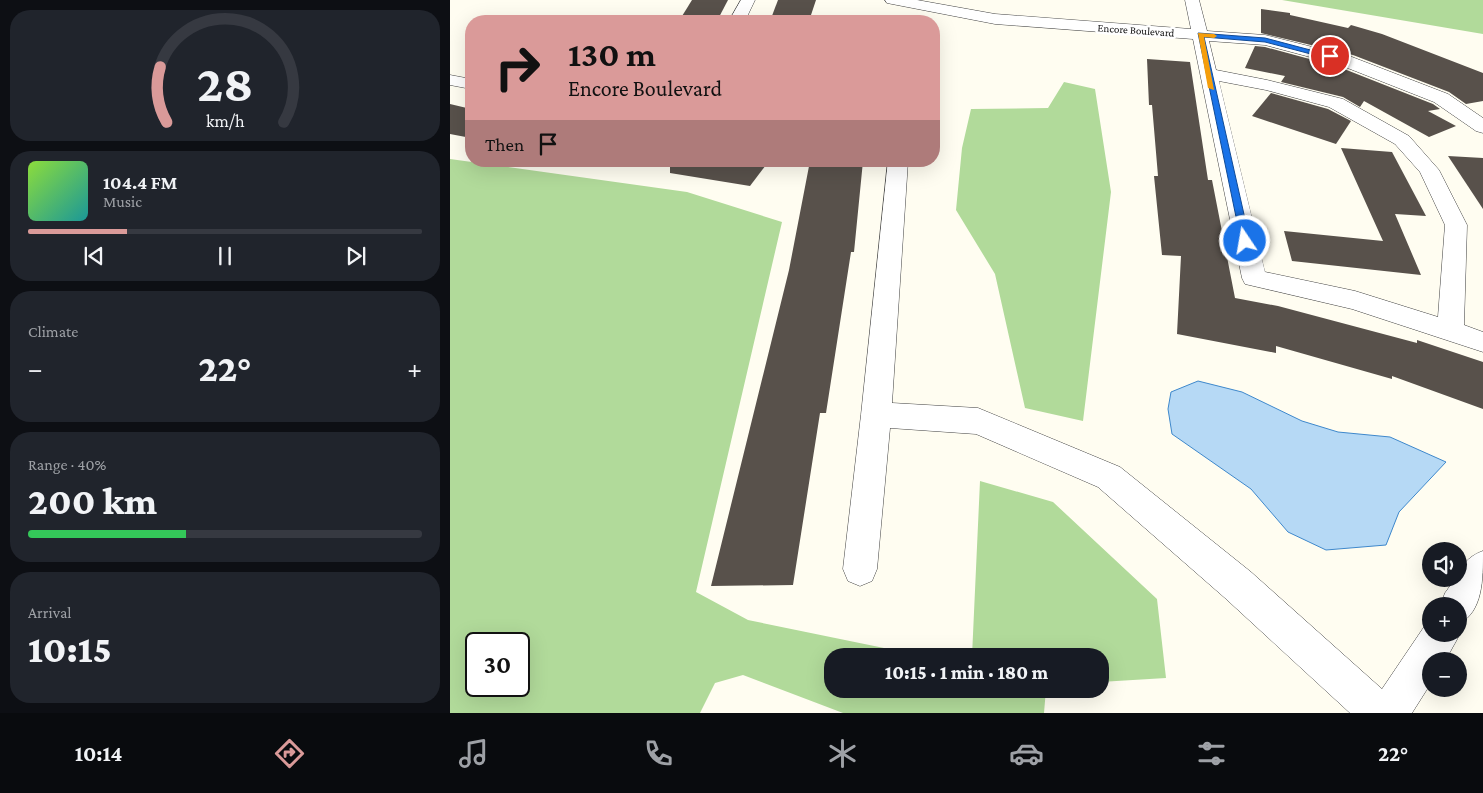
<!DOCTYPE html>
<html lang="en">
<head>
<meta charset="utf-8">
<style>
  body { margin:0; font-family:"Crimson Pro",serif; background:#20242c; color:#f1f3f6; height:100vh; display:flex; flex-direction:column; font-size:19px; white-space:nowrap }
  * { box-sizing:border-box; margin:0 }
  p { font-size:16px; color:#9ea1a6 }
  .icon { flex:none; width:28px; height:28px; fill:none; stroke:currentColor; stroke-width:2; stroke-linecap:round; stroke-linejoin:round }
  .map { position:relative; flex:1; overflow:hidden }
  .details { display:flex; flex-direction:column; gap:10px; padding:10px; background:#0d0f14; width:450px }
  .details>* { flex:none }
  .banner { position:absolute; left:15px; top:15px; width:475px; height:152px; border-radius:20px; box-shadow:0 5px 20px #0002; background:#da9a99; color:#111; overflow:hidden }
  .controls { position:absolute; left:972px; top:542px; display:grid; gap:10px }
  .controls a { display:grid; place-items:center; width:45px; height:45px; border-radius:50%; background:#171b24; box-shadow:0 5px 20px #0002; font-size:25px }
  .speed { position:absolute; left:15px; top:632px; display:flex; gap:10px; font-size:25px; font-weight:700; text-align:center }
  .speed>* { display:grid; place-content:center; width:65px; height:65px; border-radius:50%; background:#171b24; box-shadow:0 5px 20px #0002; line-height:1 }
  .speed .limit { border:2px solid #111; border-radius:8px; background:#fff; color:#111 }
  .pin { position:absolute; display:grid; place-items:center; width:42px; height:42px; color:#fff; margin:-21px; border:2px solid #fff; border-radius:50%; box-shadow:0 1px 5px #0007 }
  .me { position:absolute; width:55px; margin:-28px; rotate:348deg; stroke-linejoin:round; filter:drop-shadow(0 0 4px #0008) }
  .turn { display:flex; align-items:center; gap:18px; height:105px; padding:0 20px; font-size:22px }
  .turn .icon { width:65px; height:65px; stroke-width:2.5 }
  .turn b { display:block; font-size:35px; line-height:42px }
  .then { display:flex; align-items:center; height:48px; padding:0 20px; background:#0003; gap:10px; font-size:19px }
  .big { font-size:38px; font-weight:800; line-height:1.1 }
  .details .widget { flex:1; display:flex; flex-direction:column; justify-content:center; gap:8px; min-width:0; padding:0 18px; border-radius:20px; background:#20242c }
  .details .dial { align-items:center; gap:0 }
  .dial svg { height:130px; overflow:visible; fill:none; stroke:#363941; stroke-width:7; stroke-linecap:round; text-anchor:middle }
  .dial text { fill:#f1f3f6; stroke:none }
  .song { display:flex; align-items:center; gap:15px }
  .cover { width:60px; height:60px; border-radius:8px; background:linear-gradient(135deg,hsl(90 70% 55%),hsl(180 70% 35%)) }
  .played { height:5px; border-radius:2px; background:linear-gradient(90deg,#da9a99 25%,#363941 25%) }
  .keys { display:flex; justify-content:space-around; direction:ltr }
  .heat { display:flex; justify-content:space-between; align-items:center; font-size:28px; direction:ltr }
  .charge { height:8px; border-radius:4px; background:linear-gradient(90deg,#34c759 40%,#363941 0) }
  .trip { position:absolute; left:374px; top:648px; width:285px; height:50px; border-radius:20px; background:#171b24; box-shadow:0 5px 20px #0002; font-weight:800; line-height:50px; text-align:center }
  .tab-bar { display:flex; height:80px; justify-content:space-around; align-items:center; background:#090b0e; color:#9ea1a6 }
  .tab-bar .icon { width:35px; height:35px }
  .tab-bar .current { color:#da9a99 }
  .tab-bar b { font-size:22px; color:#f1f3f6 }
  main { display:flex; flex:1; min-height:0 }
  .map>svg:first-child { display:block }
</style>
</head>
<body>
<main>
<section class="details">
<div class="widget dial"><svg viewBox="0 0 100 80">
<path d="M14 69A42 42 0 1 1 86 69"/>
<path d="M14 69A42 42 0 0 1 10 35" stroke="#da9a99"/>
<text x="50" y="56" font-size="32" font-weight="700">28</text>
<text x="50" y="72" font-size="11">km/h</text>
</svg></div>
<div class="widget">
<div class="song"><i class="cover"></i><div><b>104.4 FM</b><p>Music</p></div></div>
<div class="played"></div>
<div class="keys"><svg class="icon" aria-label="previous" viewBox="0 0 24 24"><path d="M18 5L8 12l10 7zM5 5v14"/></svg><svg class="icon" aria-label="pause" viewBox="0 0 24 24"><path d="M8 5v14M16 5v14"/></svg><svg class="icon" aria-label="next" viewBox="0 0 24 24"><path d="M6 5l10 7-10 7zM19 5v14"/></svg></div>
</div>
<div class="widget"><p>Climate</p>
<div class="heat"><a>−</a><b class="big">22°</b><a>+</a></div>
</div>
<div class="widget"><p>Range · 40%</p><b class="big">200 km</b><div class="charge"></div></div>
<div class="widget"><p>Arrival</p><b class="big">10:15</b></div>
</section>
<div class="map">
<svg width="1033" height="713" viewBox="0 0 1033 713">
  <rect width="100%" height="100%" fill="#fffdf1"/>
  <g fill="#b1da9a" fill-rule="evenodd">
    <path d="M 832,0 L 1033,0 L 1033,34 Z"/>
    <path d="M 614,82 L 645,89 L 661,192 L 633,421 L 575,408 L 545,274 L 506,210 L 512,148 L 521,109 L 598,108 Z"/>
    <path d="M 0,159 L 237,192 L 332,222 L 246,592 L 298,620 L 473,656 L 382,656 L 382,689 L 596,689 L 594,713 L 393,713 L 293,675 L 265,683 L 250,713 L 0,713 ZM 26,644 L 69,644 L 69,686 L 26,686 Z"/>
    <path d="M 530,481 L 603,502 L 707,599 L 716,678 L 650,682 L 650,656 L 522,656 Z"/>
  </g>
  <path fill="#b6d9f5" stroke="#3e88cc" d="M 748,381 L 792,392 L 852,421 L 888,432 L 940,437 L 996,462 L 949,512 L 936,545 L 876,550 L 838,532 L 801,489 L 722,434 L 718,409 L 721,392 Z"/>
  <g fill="#58514b">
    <path d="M 242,0 L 278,0 L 267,21 L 229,21 Z"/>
    <path d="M 328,0 L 366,0 L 359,21 L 320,21 Z"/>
    <path d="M 811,9 L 840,13 L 840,15 L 898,28 L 901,25 L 932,34 L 1033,73 L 1033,101 L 1016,104 L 999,92 L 903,55 L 811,33 Z"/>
    <path d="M 805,46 L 815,47 L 889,67 L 983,104 L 990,109 L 978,111 L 1006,126 L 979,137 L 914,101 L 910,107 L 893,97 L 831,82 L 835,76 L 795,68 Z"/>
    <path d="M 697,59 L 740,62 L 758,180 L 762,180 L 785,298 L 828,306 L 967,343 L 967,340 L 1033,362 L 1033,409 L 942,376 L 942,379 L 826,346 L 826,353 L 727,334 L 731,256 L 712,255 L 704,176 L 708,176 L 702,105 L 699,105 Z"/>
    <path d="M 821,93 L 878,109 L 901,121 L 886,144 L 802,116 Z"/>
    <path d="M 0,104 L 21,109 L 21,138 L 0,134 Z"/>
    <path d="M 891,148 L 942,152 L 976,216 L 945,214 L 971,275 L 842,261 L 834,231 L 933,241 Z"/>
    <path d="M 998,156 L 1033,158 L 1033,209 Z"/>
    <path d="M 220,161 L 319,161 L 300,186 L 220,173 Z"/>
    <path d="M 360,161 L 413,161 L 404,252 L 401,252 L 376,413 L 370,413 L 343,585 L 261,586 L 339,270 Z"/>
  </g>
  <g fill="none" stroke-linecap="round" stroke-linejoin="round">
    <g stroke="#424242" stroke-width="1">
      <g id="minor">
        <path d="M 291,0 L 305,0 L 295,21 L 279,21 Z"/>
        <path d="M 435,0 L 467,0 L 545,14 L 741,29 L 735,0 L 749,0 L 757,31 L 815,35 L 902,57 L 998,94 L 1033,118 L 1033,133 L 1026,131 L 984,102 L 890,65 L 815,45 L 759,41 L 766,70 L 817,80 L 893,99 L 959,136 L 989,170 L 1017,225 L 1014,325 L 1033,332 L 1033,352 L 902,309 L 795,284 L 792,278 L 743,39 L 545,24 L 442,4 L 437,3 ZM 769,81 L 816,90 L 879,107 L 945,144 L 970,172 L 995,225 L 988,317 L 905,291 L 815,272 Z"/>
        <path d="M 0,75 L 21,79 L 21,89 L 0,85 Z"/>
        <path d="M 438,161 L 458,161 L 442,403 L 528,408 L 670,467 L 801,572 L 932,689 L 978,621 L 981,619 L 981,634 L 1009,634 L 1009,632 L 1010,634 L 995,661 L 981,661 L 981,683 L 962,713 L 900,713 L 775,598 L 648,487 L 526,434 L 440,428 L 427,569 L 422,581 L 410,586 L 398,581 L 393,569 L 411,415 Z"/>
        <path d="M 1033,551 C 1033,580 1033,611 1009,624 L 1009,606 L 990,606 L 995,593 L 1005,579 L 1009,579 C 1009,565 1021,555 1033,551 Z"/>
      </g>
    </g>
    <use href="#minor" fill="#fff" fill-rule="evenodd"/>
  </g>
  <path fill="#1a73e8" stroke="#114b97" d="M 748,33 L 815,38 L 883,56 L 880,59 L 815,42 L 754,37 L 800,241 L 795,244 L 791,241 Z"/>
  <path fill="#f59e0b" d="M 748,33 L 764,34 L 767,36 L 764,38 L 754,37 L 764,90 L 758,88 Z"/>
  <g text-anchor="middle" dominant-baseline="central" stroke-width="5" stroke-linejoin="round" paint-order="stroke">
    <g font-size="11" fill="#0f0f0f" stroke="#fff">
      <text transform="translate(686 30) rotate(4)">Encore Boulevard</text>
    </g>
  </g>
</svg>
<div class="controls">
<a><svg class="icon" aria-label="sound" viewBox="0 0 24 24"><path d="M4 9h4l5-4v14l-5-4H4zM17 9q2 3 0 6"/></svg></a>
<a>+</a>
<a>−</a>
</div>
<div class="speed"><div class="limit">30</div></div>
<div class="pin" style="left:880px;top:56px;background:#d93025"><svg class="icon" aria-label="arrive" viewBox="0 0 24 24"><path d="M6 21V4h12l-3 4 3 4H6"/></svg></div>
<svg class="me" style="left:795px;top:241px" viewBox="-20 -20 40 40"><circle r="17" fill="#1a73e8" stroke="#fff" stroke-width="3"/><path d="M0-11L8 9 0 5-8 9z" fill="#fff"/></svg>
<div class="trip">10:15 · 1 min · 180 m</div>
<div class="banner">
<div class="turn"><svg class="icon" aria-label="right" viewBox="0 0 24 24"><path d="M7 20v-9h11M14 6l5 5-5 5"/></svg><div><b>130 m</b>Encore Boulevard</div></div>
<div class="then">Then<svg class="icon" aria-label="arrive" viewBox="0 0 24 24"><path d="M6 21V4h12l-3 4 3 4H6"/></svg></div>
</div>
</div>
</main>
<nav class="tab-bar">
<b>10:14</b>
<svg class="icon current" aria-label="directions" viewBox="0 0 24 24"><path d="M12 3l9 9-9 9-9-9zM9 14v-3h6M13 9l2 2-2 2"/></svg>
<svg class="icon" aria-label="music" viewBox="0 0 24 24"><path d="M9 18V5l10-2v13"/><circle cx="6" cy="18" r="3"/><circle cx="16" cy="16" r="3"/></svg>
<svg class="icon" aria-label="phone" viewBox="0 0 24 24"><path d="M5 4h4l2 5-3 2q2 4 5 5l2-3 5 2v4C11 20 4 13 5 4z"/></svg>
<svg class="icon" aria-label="climate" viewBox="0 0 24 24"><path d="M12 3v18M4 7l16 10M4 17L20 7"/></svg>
<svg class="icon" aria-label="car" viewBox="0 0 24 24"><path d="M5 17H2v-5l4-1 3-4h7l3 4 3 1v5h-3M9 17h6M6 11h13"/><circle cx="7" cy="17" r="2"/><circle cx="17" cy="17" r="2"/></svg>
<svg class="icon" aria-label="filters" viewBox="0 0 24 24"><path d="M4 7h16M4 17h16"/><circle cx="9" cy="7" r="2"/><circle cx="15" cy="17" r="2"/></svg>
<b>22°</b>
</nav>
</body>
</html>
